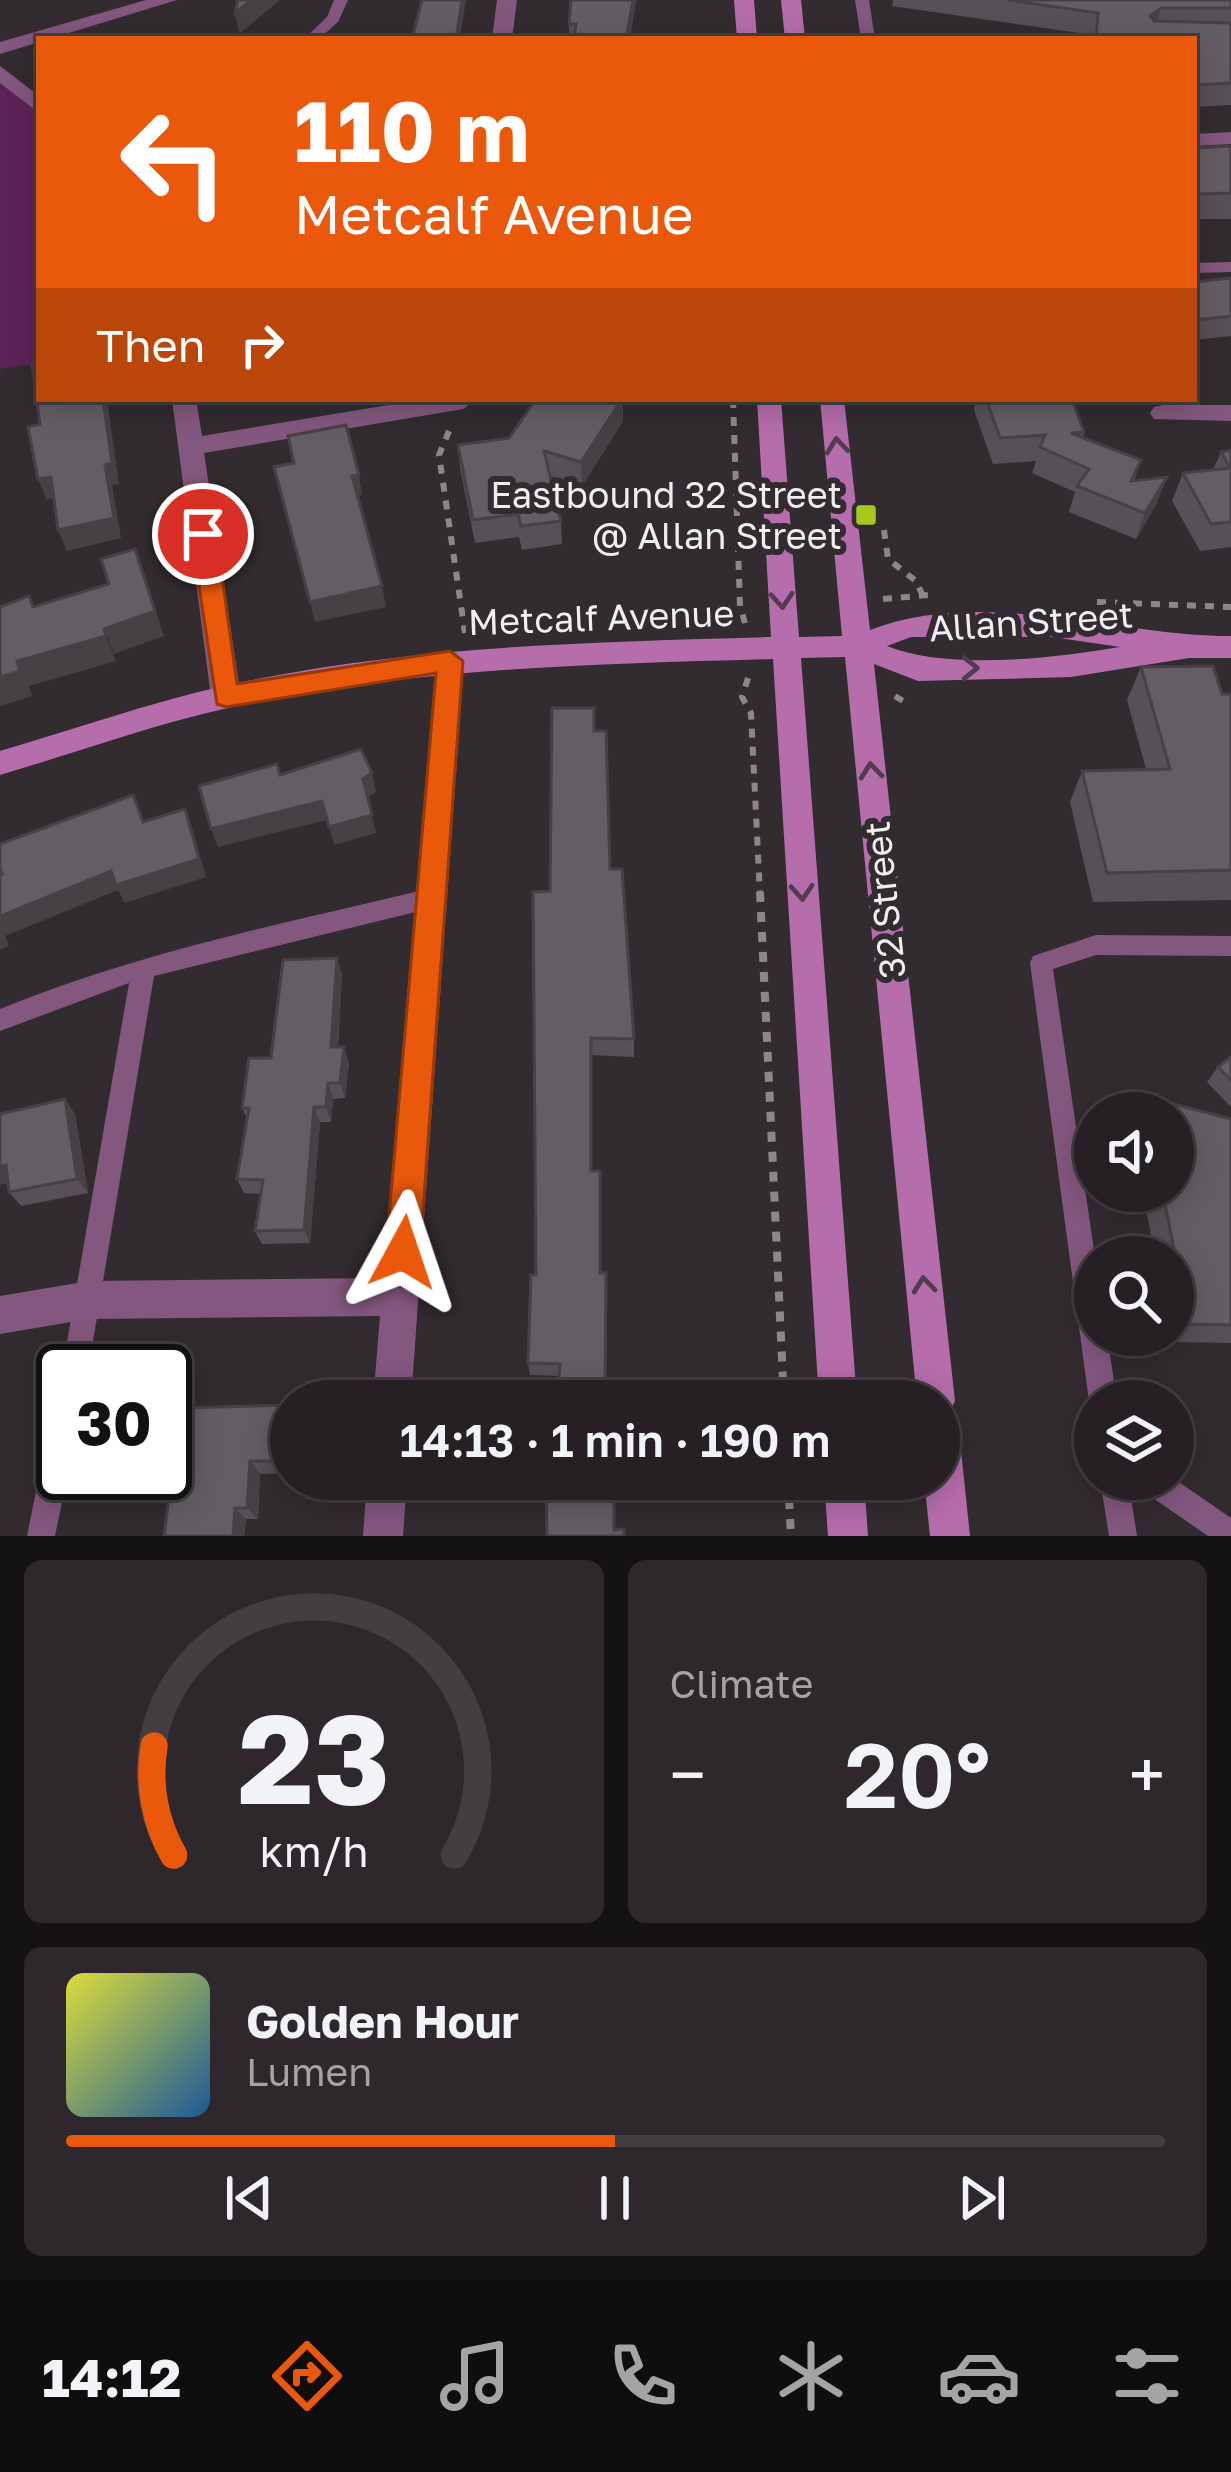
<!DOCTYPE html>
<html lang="en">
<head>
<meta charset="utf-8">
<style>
  body { margin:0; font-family:"Golos Text",sans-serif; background:#2e282c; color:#f1f3f6; height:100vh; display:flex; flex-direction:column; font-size:45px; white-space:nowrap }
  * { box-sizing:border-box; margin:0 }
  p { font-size:39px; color:#a4a3a6 }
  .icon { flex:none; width:66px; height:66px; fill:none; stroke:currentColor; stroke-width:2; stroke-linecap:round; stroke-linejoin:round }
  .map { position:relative; height:1536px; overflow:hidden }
  .sheet { display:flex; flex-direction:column; gap:24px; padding:24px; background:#151214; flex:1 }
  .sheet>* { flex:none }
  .hud { position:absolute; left:36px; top:36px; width:1161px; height:366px; border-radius:0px; box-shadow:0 6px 30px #0003,0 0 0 3px #423e41; background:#ea580c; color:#fff; overflow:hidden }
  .buttons { position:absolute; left:1074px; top:1092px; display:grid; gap:24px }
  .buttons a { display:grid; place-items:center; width:120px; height:120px; border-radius:50%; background:#262024; box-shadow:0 6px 30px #0003,0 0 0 3px #423e41; font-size:60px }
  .speed { position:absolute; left:36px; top:1344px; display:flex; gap:24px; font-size:60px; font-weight:700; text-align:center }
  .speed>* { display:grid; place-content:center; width:156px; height:156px; border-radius:50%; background:#262024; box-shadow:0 6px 30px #0003,0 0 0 3px #423e41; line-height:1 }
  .speed .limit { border:6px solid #111; border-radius:18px; background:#fff; color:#111 }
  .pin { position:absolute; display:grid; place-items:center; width:102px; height:102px; color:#fff; margin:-51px; border:6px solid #fff; border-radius:50%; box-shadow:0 3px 12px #0007 }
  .me { position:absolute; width:132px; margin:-66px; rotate:5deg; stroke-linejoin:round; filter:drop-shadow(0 0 9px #0008) }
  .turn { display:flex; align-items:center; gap:42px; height:252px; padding:0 60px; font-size:54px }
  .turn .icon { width:156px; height:156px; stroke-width:2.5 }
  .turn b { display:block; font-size:84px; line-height:102px }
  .then { display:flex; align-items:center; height:114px; padding:0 60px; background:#0003; gap:24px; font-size:45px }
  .big { font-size:90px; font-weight:600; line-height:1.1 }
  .sheet .widget { flex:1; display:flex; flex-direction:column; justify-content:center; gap:18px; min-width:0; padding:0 42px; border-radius:18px; background:#2e282c }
  .sheet .dial { align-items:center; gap:0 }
  .dial svg { height:312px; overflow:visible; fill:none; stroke:#423e41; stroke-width:7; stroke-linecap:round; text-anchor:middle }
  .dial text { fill:#f1f3f6; stroke:none }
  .song { display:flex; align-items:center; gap:36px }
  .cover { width:144px; height:144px; border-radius:18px; background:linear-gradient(135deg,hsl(60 70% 55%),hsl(210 70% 35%)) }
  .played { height:12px; border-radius:6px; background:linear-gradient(90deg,#ea580c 50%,#423e41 50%) }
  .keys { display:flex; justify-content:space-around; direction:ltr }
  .heat { display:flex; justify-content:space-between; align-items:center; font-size:66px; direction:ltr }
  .sheet .tiles { flex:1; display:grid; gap:24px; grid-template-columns:1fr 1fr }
  .widget:last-child { grid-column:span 2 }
  .trip { position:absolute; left:270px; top:1380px; width:690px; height:120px; border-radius:60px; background:#262024; box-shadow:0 6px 30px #0003,0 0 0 3px #423e41; font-weight:600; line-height:120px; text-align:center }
  .tab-bar { display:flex; height:192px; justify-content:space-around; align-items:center; background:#0f0d0e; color:#a4a3a6 }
  .tab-bar .icon { width:84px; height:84px }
  .tab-bar .current { color:#ea580c }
  .tab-bar b { font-size:54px; color:#f1f3f6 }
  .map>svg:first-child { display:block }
</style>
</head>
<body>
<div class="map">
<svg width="1231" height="1536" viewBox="0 0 1231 1536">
  <rect width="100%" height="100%" fill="#322b30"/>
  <path fill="#5c2357" d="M 0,72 L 39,107 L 39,363 L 0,369 Z"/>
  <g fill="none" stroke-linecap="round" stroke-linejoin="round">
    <g stroke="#8d878b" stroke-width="6" stroke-dasharray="9 9" stroke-linecap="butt">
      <path d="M 733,399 L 740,606 L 745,623"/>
      <path d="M 449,431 L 439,455 L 465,633"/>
      <path d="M 884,530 L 888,559 L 916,581 L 922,594"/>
      <path d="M 883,599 L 929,595"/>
      <path d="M 1097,602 L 1231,607"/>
      <path d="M 748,678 L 742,697 L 751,713 L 760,895"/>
      <path d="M 895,696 L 908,704"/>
    </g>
    <g stroke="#8d878b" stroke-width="8" stroke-dasharray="10 10" stroke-linecap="butt">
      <path d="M 760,892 L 784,1401"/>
      <path d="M 788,1479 L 791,1536"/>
    </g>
    <g fill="#84577f" fill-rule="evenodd">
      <path d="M 334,0 L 348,0 L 338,22 L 319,39 L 304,39 L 327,17 Z"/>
      <path d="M 855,0 L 869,0 L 875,39 L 861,39 Z"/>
      <path d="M 1231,262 L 1231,272 L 1194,273 L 1194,263 Z"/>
      <path d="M 432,888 L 440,891 L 443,898 L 440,905 L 432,908 L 154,976 L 88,1371 L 63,1371 L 63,1374 L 62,1371 L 129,983 L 0,1031 L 0,1009 C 139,952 286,923 432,888 Z"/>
      <path d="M 1096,935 L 1231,936 L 1231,956 L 1096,955 L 1053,969 L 1095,1257 L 1095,1335 L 1107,1335 L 1117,1401 L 1095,1401 L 1095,1411 L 1089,1401 L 1030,963 L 1033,956 Z"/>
      <path d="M 63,1413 L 63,1473 L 68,1473 L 55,1536 L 27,1536 L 49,1427 L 53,1417 Z"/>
      <path d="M 1173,1478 L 1231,1518 L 1231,1536 L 1208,1536 L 1140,1489 L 1136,1479 Z"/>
      <path d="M 1100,1479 L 1128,1479 L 1137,1536 L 1109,1536 Z"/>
    </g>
    <g fill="#84577f" fill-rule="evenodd">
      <path d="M 146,0 L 177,0 L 0,54 L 0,42 Z"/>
      <path d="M 497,0 L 517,0 L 512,39 L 492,39 Z"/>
      <path d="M 0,66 L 39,96 L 39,113 L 0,83 Z"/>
      <path d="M 1231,132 L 1231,144 L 1194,146 L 1194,134 Z"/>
      <path d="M 172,399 L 196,399 L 202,436 L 425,399 L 475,401 L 463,409 L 204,453 L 241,697 L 236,705 L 216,705 L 211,697 Z"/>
      <path d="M 1163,405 L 1231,405 L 1231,421 L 1154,419 L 1150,413 L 1154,407 Z"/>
      <path d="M 450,650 L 464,661 L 411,1401 L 373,1401 L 380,1316 L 89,1319 L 0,1334 L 0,1296 L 89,1281 L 383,1278 L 436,661 Z"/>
      <path d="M 367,1479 L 407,1479 L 403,1536 L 363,1536 Z"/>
    </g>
    <g fill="#b56dac" fill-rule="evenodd">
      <path d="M 734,0 L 754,0 L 757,39 L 737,39 Z"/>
      <path d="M 781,0 L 801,0 L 805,39 L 785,39 Z"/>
      <path d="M 757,399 L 781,399 L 799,637 L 842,636 L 820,399 L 844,399 L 870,630 C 982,586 1115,636 1231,636 L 1231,658 L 1189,658 L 1071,677 L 918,681 L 874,664 L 955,1401 L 948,1415 L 959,1431 L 970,1536 L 930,1536 L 924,1479 L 939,1479 L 939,1401 L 917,1401 L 845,657 L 801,658 L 857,1401 L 819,1401 L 773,659 C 590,664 407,668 228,708 C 151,725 75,753 0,775 L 0,751 C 75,729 151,702 228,685 C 407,646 589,642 771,637 ZM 911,637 L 1052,637 L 1120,647 C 1053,658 950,671 887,646 Z"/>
      <path d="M 824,1479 L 864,1479 L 868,1536 L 828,1536 Z"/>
    </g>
  </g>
  <g fill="#575056">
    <path d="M 636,0 L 630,39 L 569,39 L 569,24 Z"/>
    <path d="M 893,0 L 1231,0 L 1231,105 L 1194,107 L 1194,39 L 1092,39 L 1093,35 L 892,6 Z"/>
    <path d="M 1231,146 L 1231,219 L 1194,219 L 1194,148 Z"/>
    <path d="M 1231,278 L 1231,336 L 1194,340 L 1194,282 Z"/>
    <path d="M 536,399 L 623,399 L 623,421 L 582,486 L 550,476 L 561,521 L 562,544 L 522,550 L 519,537 L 475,543 L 460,468 L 458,445 L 509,438 Z"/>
    <path d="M 976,399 L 1072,399 L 1084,432 L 1083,438 L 1141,460 L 1134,481 L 1157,503 L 1136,539 L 1069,512 L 1075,492 L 1032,473 L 1036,461 L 993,464 L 974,410 Z"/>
    <path d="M 1231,450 L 1231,547 L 1200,551 L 1172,501 L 1183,473 L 1213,470 L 1221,452 Z"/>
    <path d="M 1141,667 L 1222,694 L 1231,694 L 1231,900 L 1093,902 L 1070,802 L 1082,771 L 1146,769 L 1127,700 Z"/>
    <path d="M 594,731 L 610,869 L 634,1039 L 634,1057 L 592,1055 L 559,1376 L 530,1375 L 528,1363 L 536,1275 L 550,891 Z"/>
    <path d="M 337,958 L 342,975 L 338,1047 L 349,1063 L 345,1098 L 333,1099 L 331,1122 L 320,1122 L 310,1243 L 262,1244 L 255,1231 L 261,1194 L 244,1193 L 237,1179 L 247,1118 L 242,1108 L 271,1058 Z"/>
    <path d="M 1231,1057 L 1231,1107 L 1207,1082 L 1218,1067 Z"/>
    <path d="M 1155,1099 L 1231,1119 L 1231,1343 L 1172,1342 L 1173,1257 L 1155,1257 L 1147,1214 L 1129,1208 L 1131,1191 L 1173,1191 L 1173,1113 L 1145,1113 Z"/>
    <path d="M 75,1114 L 88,1193 L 21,1206 L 9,1192 Z"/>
    <path d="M 291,1405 L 291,1473 L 260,1474 L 258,1519 L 246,1519 L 244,1536 L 164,1536 Z"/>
    <path d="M 533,1479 L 614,1530 L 624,1536 L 546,1501 L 535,1502 Z"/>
  </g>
  <g fill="#474146">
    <path d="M 251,0 L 280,0 L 239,34 L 235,13 Z"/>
    <path d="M 462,0 L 466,0 L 460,39 L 456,39 Z"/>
    <path d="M 633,0 L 636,0 L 630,39 L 626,39 Z"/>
    <path d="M 1161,8 L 1155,31 L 1150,16 Z"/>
    <path d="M 103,399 L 107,399 L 119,484 L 112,485 L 121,538 L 67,551 L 58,530 Z"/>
    <path d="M 622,399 L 623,421 L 582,486 L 581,462 Z"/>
    <path d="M 359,475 L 362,495 L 356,496 L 352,476 Z"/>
    <path d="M 51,477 L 59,497 L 47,500 L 38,479 Z"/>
    <path d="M 1167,477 L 1157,503 L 1136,539 L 1145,513 Z"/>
    <path d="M 135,549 L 164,636 L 114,654 L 104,629 Z"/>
    <path d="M 382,586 L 386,607 L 315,622 L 310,602 Z"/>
    <path d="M 106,636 L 116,661 L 29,686 L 32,696 L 0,706 L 0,677 L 17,661 Z"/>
    <path d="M 372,773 L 376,792 L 367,798 L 363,779 Z"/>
    <path d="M 322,801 L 327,820 L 218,847 L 211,829 Z"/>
    <path d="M 185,809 L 192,828 L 206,877 L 125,903 L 118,890 L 5,936 L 9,946 L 0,950 L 0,916 Z"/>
    <path d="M 372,815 L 376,833 L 334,845 L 329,827 Z"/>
    <path d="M 337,958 L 342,975 L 337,1063 L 331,1047 Z"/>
    <path d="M 344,1047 L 349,1063 L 345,1098 L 340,1083 Z"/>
    <path d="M 328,1083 L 333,1099 L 331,1122 L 326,1107 Z"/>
    <path d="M 65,1099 L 75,1114 L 88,1193 L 77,1179 Z"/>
    <path d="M 314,1107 L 320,1122 L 310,1243 L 304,1230 Z"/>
    <path d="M 6,1165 L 18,1180 L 0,1185 L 0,1167 Z"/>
    <path d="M 250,1461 L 260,1474 L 258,1519 L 247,1508 Z"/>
    <path d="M 235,1508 L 246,1519 L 244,1536 L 233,1536 Z"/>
  </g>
  <g fill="#655d64" stroke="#474146" stroke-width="3">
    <path d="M 238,0 L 251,0 L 235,13 Z"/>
    <path d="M 422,0 L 462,0 L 456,39 L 412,39 Z"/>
    <path d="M 571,0 L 633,0 L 626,39 L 574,39 L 576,24 L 569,24 Z"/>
    <path d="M 1008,0 L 1231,0 L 1231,8 L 1161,8 L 1150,16 L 1154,21 L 1231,23 L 1231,83 L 1194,85 L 1194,39 L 1096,39 L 1098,13 Z"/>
    <path d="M 1231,146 L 1231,193 L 1194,194 L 1194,148 Z"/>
    <path d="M 1231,278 L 1231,316 L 1194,320 L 1194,282 Z"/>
    <path d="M 39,363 L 39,399 L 103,399 L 112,463 L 105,465 L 114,518 L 58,530 L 51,477 L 38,479 L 28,427 L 40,424 L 32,364 Z"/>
    <path d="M 536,399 L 622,399 L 581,462 L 544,451 L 561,521 L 521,526 L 518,514 L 473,520 L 458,445 L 509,438 Z"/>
    <path d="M 986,399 L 1072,399 L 1084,432 L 1071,433 L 1141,460 L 1131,481 L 1167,477 L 1145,513 L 1077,486 L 1089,469 L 1040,447 L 1045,435 L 1000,438 Z"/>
    <path d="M 346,425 L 359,475 L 352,476 L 382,586 L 310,602 L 274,467 L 294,463 L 288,436 Z"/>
    <path d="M 1231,450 L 1231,522 L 1211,524 L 1183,473 L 1230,468 L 1221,452 Z"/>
    <path d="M 135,549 L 155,611 L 104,629 L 106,636 L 17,661 L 20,671 L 0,677 L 0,607 L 29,596 L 33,607 L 109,584 L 101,559 Z"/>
    <path d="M 1213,666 L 1222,694 L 1231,694 L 1231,870 L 1107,873 L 1082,771 L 1170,769 L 1141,667 Z"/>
    <path d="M 552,708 L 594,708 L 594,731 L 606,731 L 610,869 L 622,869 L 634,1039 L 591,1038 L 591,1171 L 600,1171 L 600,1273 L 606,1273 L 605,1401 L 557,1401 L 560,1364 L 528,1363 L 531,1275 L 536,1275 L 533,892 L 550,891 Z"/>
    <path d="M 361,749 L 372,773 L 363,779 L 372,815 L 329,827 L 322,801 L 211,829 L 199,786 L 277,764 L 280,775 Z"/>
    <path d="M 133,795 L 143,822 L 185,809 L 199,859 L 116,885 L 111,871 L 0,916 L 0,874 L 2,874 L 0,868 L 0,844 Z"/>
    <path d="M 337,958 L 331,1047 L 344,1047 L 340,1083 L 328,1083 L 326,1107 L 314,1107 L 304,1230 L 255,1231 L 263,1180 L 237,1179 L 249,1108 L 242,1108 L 249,1058 L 271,1058 L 283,960 Z"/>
    <path d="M 1231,1057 L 1231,1080 L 1218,1067 Z"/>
    <path d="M 65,1099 L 77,1179 L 9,1192 L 6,1165 L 0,1167 L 0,1114 Z"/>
    <path d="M 1155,1099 L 1231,1119 L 1231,1325 L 1189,1324 L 1163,1194 L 1155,1191 L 1173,1191 L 1173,1113 L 1153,1113 Z"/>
    <path d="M 291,1405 L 288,1461 L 250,1461 L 247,1508 L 235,1508 L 233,1536 L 164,1536 L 181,1408 Z"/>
    <path d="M 533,1479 L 614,1479 L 614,1530 L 624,1529 L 624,1536 L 547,1536 L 546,1491 L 533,1492 Z"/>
  </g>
  <defs><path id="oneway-chevron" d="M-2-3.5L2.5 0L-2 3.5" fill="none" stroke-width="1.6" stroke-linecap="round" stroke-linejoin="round" transform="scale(3)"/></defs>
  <g stroke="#533c4f">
    <use href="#oneway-chevron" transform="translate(837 446) rotate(-96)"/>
    <use href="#oneway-chevron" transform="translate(782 600) rotate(86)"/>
    <use href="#oneway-chevron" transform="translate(970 668) rotate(-1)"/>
    <use href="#oneway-chevron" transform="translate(871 771) rotate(-96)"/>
    <use href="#oneway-chevron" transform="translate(802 892) rotate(86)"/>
    <use href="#oneway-chevron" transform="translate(924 1285) rotate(-96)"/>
  </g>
  <path fill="#ea580c" stroke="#983908" stroke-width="3" d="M 203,526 L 216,534 L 237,684 L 450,651 L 463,661 L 420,1252 L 415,1264 L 403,1269 L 391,1264 L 386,1252 L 436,673 L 226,707 L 217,704 L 191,534 Z"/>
  <rect fill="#a7c81f" stroke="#322b30" stroke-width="4.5" x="854" y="503" width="24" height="24" rx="6"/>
  <g text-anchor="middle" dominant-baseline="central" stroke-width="12" stroke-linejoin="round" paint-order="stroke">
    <g font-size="36" fill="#f1edf0" stroke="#322b30" text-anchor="end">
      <text x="842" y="494">Eastbound 32 Street<tspan x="842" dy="41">@ Allan Street</tspan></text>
    </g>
    <g font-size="36" fill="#f1edf0" stroke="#322b30">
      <text transform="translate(601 617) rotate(-2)">Metcalf Avenue</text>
      <text transform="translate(1031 621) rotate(-4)">Allan Street</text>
      <text transform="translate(884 900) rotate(-96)">32 Street</text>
    </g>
  </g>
</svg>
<div class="buttons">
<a><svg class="icon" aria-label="sound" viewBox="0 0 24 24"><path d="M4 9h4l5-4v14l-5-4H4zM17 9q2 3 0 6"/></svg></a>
<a><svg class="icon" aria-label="search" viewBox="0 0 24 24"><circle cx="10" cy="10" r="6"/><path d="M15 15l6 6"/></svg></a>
<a><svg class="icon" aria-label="layers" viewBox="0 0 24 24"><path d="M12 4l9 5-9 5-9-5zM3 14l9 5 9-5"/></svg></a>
</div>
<div class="speed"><div class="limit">30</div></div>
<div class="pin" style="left:203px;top:534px;background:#d93025"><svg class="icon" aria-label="arrive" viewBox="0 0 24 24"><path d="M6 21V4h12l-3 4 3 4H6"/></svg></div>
<svg class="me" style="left:403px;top:1252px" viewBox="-20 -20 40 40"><path d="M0-17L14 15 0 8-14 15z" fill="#ea580c" stroke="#fff" stroke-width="4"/></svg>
<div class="trip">14:13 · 1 min · 190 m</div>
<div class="hud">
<div class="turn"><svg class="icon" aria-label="left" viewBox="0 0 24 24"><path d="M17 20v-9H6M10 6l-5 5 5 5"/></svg><div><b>110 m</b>Metcalf Avenue</div></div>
<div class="then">Then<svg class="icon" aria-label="right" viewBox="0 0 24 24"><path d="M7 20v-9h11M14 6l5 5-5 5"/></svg></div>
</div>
</div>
<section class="sheet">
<div class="tiles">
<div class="widget dial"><svg viewBox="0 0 100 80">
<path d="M14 69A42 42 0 1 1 86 69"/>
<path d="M14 69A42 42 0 0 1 9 41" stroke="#ea580c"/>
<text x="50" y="56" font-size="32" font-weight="700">23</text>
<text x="50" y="72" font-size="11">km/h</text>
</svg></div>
<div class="widget"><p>Climate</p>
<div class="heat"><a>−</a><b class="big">20°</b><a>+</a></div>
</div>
<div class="widget">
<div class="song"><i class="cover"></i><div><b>Golden Hour</b><p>Lumen</p></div></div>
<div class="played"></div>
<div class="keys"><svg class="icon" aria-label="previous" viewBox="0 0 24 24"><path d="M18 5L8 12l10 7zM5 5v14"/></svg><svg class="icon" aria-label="pause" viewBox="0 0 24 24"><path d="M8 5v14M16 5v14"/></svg><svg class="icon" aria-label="next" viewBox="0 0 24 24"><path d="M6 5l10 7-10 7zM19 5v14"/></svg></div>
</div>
</div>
</section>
<nav class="tab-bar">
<b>14:12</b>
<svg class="icon current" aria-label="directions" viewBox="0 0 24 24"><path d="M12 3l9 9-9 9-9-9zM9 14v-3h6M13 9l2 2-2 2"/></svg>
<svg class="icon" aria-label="music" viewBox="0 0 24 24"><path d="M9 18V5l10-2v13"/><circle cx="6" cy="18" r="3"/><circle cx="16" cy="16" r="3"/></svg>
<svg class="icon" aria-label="phone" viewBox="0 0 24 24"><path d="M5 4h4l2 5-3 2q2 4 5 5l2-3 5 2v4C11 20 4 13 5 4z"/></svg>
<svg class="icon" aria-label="climate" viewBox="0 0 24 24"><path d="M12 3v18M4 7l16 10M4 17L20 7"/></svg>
<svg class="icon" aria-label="car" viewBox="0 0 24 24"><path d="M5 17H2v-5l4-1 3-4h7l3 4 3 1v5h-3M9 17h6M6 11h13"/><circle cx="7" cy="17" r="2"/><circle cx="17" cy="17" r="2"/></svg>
<svg class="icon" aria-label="filters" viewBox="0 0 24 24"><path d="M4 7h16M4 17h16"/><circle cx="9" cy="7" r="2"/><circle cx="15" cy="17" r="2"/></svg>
</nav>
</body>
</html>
